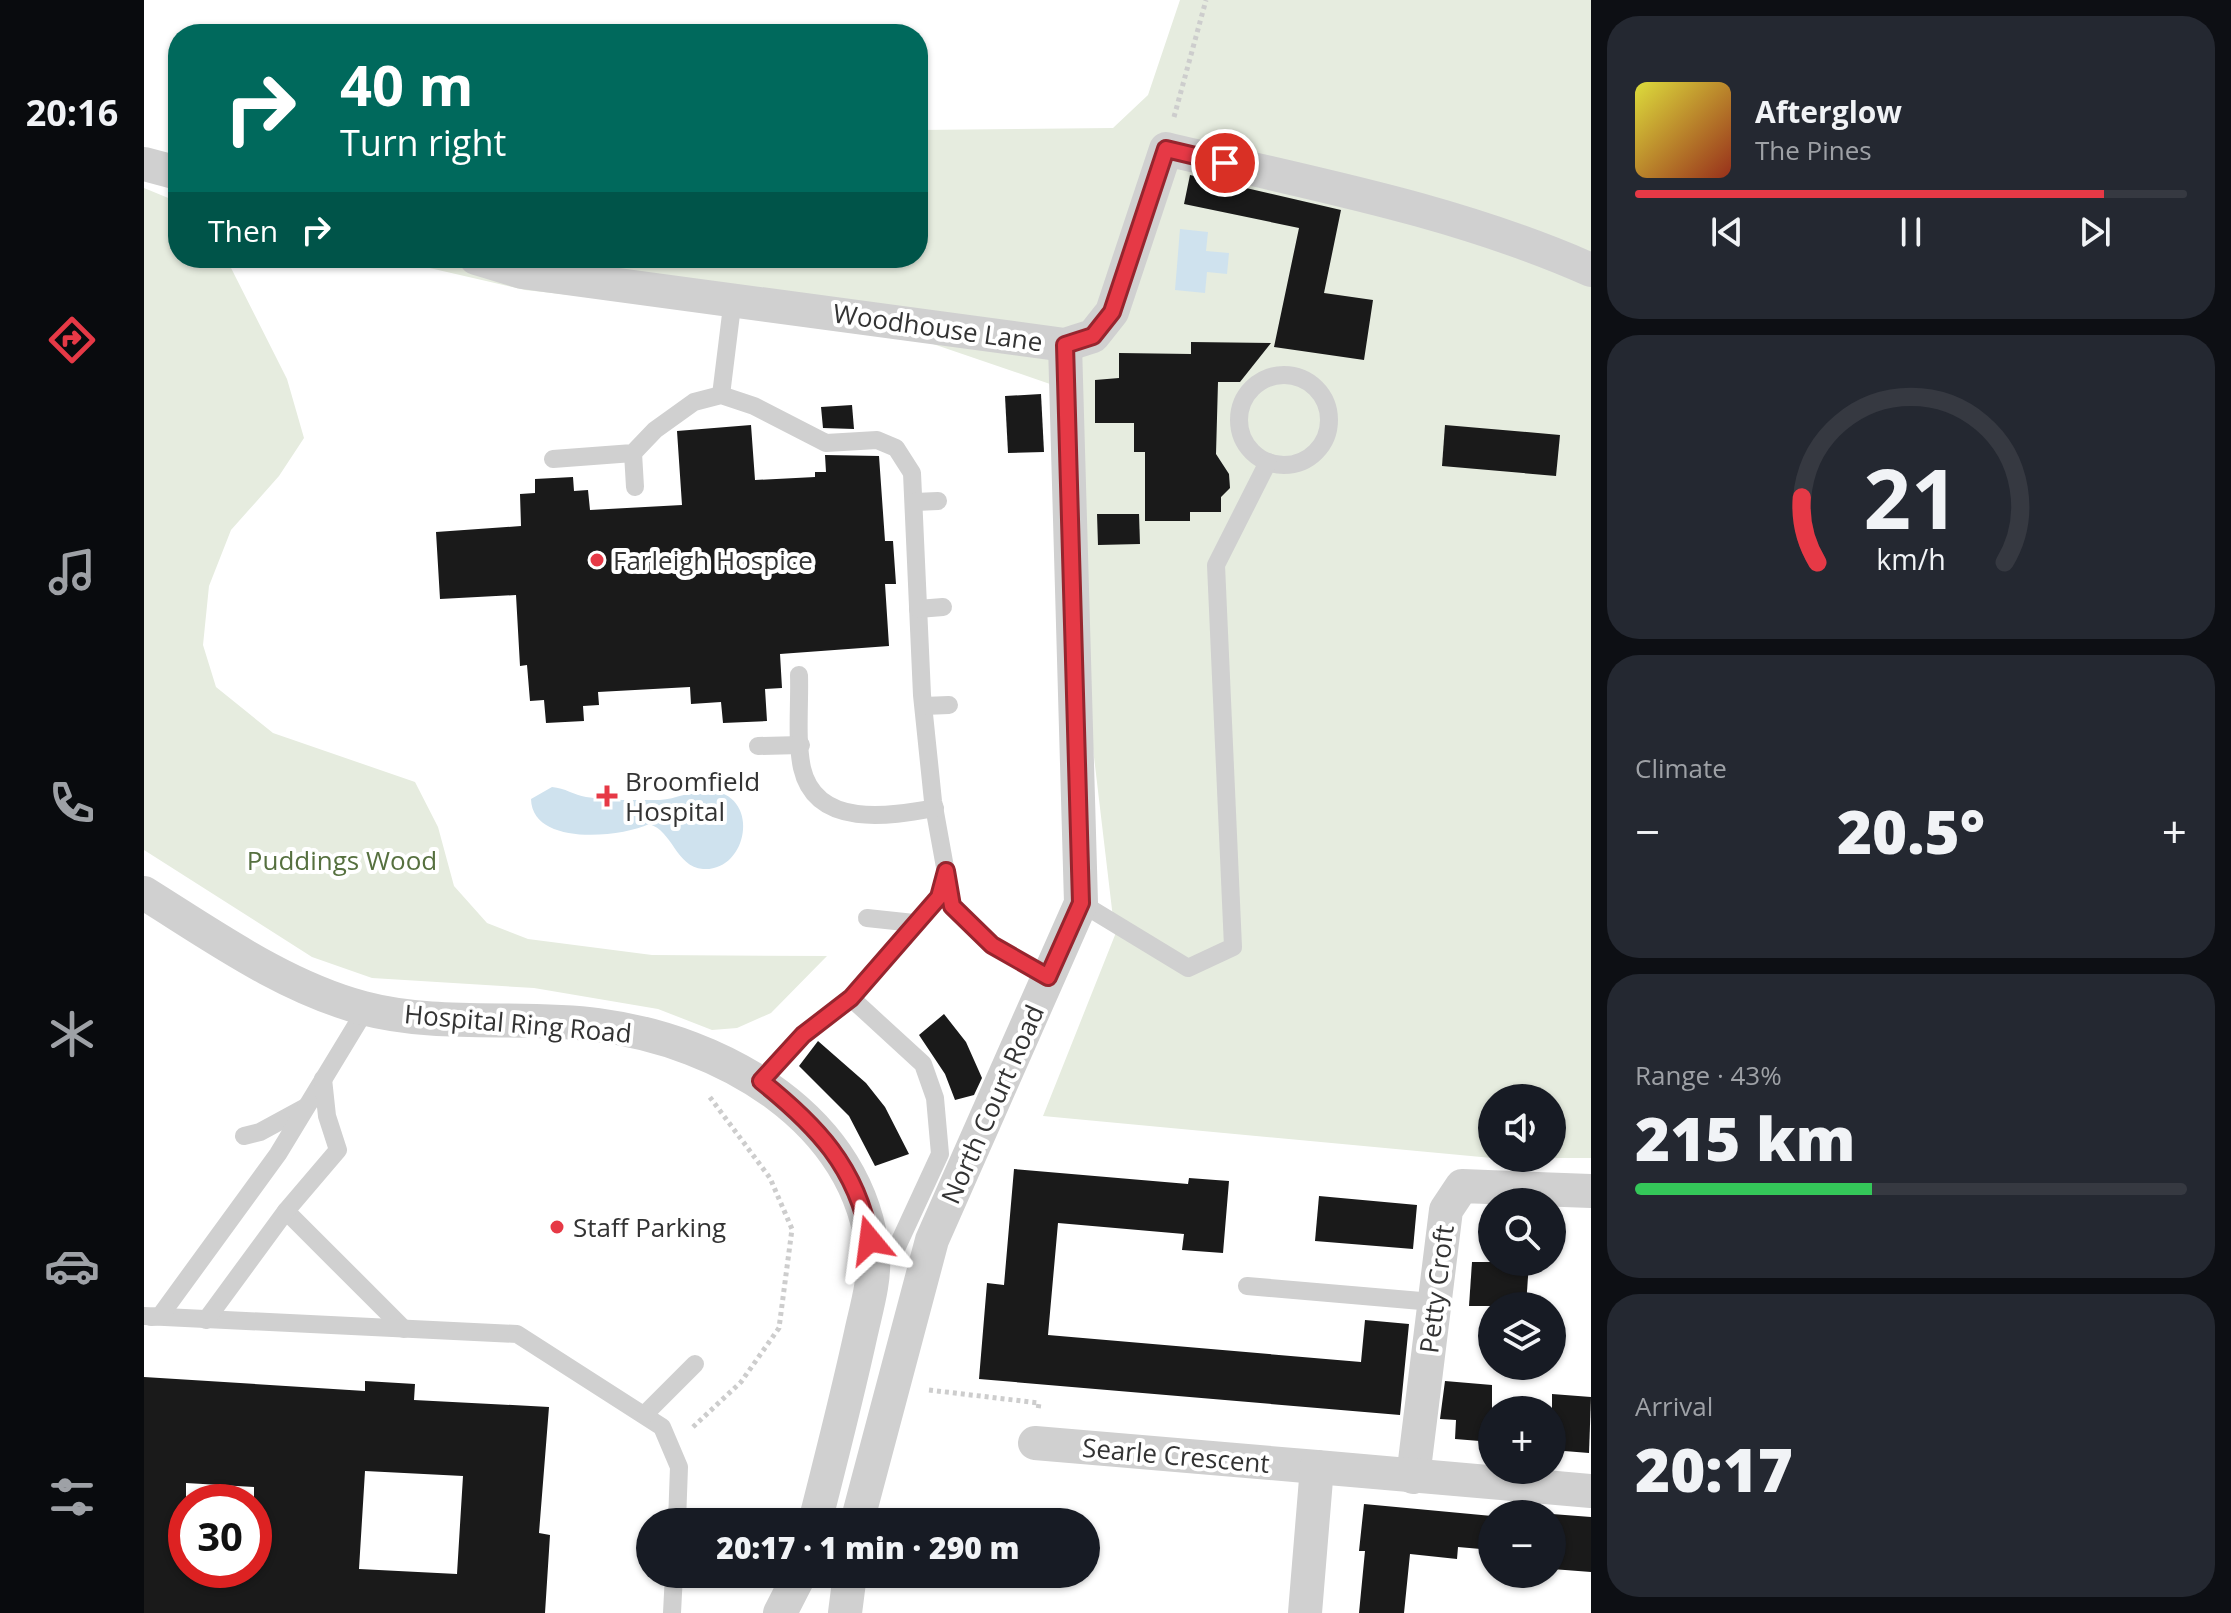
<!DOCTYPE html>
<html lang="en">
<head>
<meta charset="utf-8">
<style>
  body { margin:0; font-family:"Open Sans",sans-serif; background:#242831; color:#f1f3f6; height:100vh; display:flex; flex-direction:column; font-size:30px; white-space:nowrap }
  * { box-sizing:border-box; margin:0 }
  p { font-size:26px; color:#9ea1a6 }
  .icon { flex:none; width:44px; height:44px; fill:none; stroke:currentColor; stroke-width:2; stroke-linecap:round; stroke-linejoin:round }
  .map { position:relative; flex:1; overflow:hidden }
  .panel { display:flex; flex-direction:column; gap:16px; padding:16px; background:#0d0f14; width:640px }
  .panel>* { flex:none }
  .banner { position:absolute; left:24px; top:24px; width:760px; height:244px; border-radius:32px; box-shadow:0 2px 6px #0004; background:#00695c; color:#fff; overflow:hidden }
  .fabs { position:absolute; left:1334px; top:1084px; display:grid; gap:16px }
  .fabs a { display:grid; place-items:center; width:88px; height:88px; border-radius:50%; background:#171b24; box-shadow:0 2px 6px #0004; font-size:40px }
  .speed { position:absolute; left:24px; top:1484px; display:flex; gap:16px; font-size:40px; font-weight:700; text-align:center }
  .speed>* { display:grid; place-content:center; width:104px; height:104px; border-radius:50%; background:#171b24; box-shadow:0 2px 6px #0004; line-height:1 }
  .speed .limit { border:12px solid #d22; background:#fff; color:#111 }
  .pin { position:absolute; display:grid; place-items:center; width:68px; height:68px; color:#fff; margin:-34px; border:4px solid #fff; border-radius:50%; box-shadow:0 2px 8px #0007 }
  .me { position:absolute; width:88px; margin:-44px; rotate:344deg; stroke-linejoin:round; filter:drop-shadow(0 0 6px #0008) }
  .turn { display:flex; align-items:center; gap:28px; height:168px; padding:0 40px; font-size:36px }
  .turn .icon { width:104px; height:104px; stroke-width:2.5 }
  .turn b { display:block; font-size:56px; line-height:68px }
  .then { display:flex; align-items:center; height:76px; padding:0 40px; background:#0003; gap:16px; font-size:30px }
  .big { font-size:60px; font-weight:800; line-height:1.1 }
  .panel .card { flex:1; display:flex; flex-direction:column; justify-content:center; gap:12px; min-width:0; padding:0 28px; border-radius:32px; background:#242831 }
  .panel .dial { align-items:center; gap:0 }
  .dial svg { height:208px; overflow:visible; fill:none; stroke:#363941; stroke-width:7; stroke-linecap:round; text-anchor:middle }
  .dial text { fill:#f1f3f6; stroke:none }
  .song { display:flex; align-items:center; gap:24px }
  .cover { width:96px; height:96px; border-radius:12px; background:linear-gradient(135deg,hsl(60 70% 55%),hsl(10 70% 35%)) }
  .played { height:8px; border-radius:4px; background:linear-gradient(90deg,#e63946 85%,#363941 85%) }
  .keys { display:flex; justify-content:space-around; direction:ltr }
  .heat { display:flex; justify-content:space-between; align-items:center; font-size:44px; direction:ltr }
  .charge { height:12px; border-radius:6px; background:linear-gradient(90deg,#34c759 43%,#363941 0) }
  .trip { position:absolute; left:492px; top:1508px; width:464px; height:80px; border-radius:40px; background:#171b24; box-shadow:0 2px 6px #0004; font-weight:800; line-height:80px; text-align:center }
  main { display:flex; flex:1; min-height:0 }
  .menu { display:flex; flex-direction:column; width:144px; justify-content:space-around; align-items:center; background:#090b0e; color:#9ea1a6 }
  .menu .icon { width:56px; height:56px }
  .menu .current { color:#e63946 }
  .menu b { font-size:36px; color:#f1f3f6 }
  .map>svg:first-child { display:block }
</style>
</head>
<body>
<main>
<nav class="menu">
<b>20:16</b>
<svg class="icon current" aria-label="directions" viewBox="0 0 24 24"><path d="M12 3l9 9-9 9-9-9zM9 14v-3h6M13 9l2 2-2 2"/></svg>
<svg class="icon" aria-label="music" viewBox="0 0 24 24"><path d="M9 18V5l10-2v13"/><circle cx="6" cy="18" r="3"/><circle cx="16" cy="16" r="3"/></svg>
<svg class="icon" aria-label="phone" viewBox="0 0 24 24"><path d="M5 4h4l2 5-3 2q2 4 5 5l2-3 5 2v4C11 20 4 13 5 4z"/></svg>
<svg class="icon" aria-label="climate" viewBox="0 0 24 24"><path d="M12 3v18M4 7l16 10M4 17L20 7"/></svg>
<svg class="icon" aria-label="car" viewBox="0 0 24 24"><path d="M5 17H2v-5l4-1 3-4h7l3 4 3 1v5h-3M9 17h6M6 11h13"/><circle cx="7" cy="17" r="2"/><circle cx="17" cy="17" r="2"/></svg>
<svg class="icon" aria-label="filters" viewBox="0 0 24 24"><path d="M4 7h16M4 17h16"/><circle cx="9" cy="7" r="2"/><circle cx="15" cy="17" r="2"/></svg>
</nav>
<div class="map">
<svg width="1447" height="1613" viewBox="0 0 1447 1613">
  <rect width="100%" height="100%" fill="#fff"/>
  <g fill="#e6ecdf">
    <path d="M 1036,0 L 1447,0 L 1447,1158 L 1351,1158 L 1408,1158 L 1408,1098 L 1348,1098 L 1348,1158 L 899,1116 L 971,935 L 906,384 L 751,331 L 381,290 L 242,258 L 774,258 L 774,130 L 969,128 L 1004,95 Z"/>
    <path d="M 0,188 L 34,202 L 34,258 L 82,258 L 143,379 L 160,438 L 135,476 L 87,530 L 65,586 L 59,645 L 72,687 L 129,733 L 271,782 L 294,827 L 310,886 L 343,923 L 384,939 L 508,955 L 683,956 L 627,1013 L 593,1028 L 568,1030 L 514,1009 L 390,988 L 228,978 L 168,957 L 0,850 Z"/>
  </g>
  <g fill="#cfe2ee">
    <path d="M 1036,229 L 1064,232 L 1062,251 L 1085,253 L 1083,274 L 1063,272 L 1061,293 L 1031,290 Z"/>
    <path d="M 408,787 C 421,788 430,795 442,797 C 466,801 492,800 516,800 C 534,799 552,788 570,791 C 617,799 603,872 559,869 C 532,867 529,831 505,824 C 475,838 388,846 387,799 Z"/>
  </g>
  <g fill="#1a1a1a" fill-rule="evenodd">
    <path d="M 1046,175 L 1197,210 L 1180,293 L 1229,300 L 1220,360 L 1130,347 L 1155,228 L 1040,204 Z"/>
    <path d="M 1047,342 L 1127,343 L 1096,382 L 1074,382 L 1072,454 L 1085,474 L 1086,488 L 1077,497 L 1077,512 L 1046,512 L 1046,521 L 1001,521 L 1001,452 L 990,452 L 990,423 L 951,423 L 951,380 L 975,378 L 975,353 L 1047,354 Z"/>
    <path d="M 897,394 L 900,452 L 864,453 L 861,396 Z"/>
    <path d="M 708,405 L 710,429 L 679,428 L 677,407 Z"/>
    <path d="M 607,425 L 611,480 L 671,477 L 671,472 L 682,472 L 681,455 L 735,456 L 741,541 L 749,541 L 752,584 L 741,584 L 745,646 L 636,654 L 638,688 L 621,689 L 623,721 L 579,723 L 577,702 L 547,704 L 546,687 L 454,692 L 455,705 L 439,706 L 440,721 L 402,723 L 400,700 L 386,701 L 383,665 L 376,666 L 372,595 L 296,599 L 292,532 L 377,526 L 376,494 L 391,493 L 391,479 L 429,477 L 430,491 L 444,490 L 446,510 L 538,505 L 533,431 Z"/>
    <path d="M 1301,425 L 1416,435 L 1412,476 L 1298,466 Z"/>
    <path d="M 953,514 L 995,514 L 996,544 L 954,545 Z"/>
    <path d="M 800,1014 L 822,1042 L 838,1078 L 830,1095 L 811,1100 L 801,1074 L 775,1035 Z"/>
    <path d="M 674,1041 L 722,1083 L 741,1107 L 765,1154 L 731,1166 L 705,1116 L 655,1066 Z"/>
    <path d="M 870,1169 L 1044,1184 L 1045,1178 L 1085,1181 L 1079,1253 L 1038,1250 L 1040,1234 L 914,1223 L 904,1335 L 1217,1362 L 1221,1320 L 1265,1324 L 1256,1415 L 835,1379 L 843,1283 L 860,1285 Z"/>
    <path d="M 1175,1196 L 1273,1205 L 1269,1249 L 1171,1241 Z"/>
    <path d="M 1328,1262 L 1385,1262 L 1382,1306 L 1325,1306 Z"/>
    <path d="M 0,1377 L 221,1391 L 221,1381 L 271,1384 L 270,1400 L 405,1407 L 395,1533 L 406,1535 L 401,1613 L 0,1613 ZM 221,1471 L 319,1476 L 313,1574 L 215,1569 ZM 42,1483 L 110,1487 L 110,1570 L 42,1570 Z"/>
    <path d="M 1301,1381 L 1348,1385 L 1348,1442 L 1311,1439 L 1312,1420 L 1296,1419 Z"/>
    <path d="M 1408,1394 L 1447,1397 L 1445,1453 L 1408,1450 Z"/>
    <path d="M 1220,1504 L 1348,1516 L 1348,1550 L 1314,1547 L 1313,1559 L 1266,1554 L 1260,1613 L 1215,1613 L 1221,1551 L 1215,1551 Z"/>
    <path d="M 1408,1514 L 1447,1517 L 1447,1572 L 1408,1569 Z"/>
  </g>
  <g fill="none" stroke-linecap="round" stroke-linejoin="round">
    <g stroke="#cdcdcd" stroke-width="5" stroke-dasharray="4 4" stroke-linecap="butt">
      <path d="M 1030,117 L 1062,0"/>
      <path d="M 785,1390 L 895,1403 L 894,1410"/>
      <path d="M 549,1427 L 597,1382 L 635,1328 L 648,1229 L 626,1178 L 565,1096"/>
    </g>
    <g stroke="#d0d0d0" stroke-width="18">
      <circle cx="1140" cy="420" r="45"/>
      <path d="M 577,395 L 589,298"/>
      <path d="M 489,453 L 491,487"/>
      <path d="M 409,459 L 489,453 L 511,430 L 550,402 L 577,395 L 610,406 L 682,443 L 733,440 L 752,448 L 768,473 L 778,695 L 789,801 L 808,906 L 848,945 L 904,977"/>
      <path d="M 771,502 L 794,501"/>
      <path d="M 774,609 L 799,607"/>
      <path d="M 655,675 C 656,704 652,739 658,768 C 672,829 746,816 791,808"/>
      <path d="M 780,706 L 805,705"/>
      <path d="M 614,746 L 657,745"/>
      <path d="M 937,903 L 1044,968 L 1089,947 L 1072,565 L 1124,462"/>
      <path d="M 723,918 L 770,923"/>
      <path d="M 707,998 L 779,1064 L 791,1098 L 796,1154 L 753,1247 L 730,1259"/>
      <path d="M 617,1081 L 659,1035 L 707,998 L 795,897 L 800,877"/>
      <path d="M 100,1136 L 116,1132 L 162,1107"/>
      <path d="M 142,1211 L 260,1329"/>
      <path d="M 1103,1286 L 1289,1302"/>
      <path d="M 0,1316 L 373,1334 L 518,1427 L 535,1467 L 533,1522"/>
      <path d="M 7,1317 L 16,1316 L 134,1154 L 222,1009"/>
      <path d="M 62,1320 L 142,1211 L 194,1150 L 183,1116 L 179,1079"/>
      <path d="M 501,1414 L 551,1364"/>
      <path d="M 528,1613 L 530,1574"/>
    </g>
    <g stroke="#d0d0d0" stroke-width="34">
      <path d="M 0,164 L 34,173"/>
      <path d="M 332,258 L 378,272 L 921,345 L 949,336 L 968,312 L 1022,149 C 1165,183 1312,210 1447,270"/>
      <path d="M 0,893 C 69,936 140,987 219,1008 C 294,1028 377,1015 454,1025 C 578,1041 717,1119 729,1256 C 731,1280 722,1310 717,1333 C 703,1397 687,1459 671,1522"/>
      <path d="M 891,1443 L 1173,1467"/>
      <path d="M 1269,1477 L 1302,1210 L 1318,1186 L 1447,1191"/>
      <path d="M 713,1522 L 788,1240 L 937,903 L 921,345"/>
      <path d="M 636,1613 L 656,1574"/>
      <path d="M 701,1613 L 706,1574"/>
      <path d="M 1161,1613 L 1173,1467 L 1447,1491"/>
    </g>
  </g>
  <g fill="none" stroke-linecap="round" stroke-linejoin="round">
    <g stroke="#96252e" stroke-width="20">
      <path id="route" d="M 726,1240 C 713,1167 672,1125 617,1081 L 659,1035 L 707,998 L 795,897 L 802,871 L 808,906 L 848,945 L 904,977 L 937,903 L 921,345 L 949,336 L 968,312 L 1022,149 L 1081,163"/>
    </g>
    <use href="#route" stroke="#e63946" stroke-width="14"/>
  </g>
  <g fill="#e63946" stroke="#fff" stroke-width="3">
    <circle cx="453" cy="560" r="8"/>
    <path d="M459 784h8v8h8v8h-8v8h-8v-8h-8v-8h8z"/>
    <circle cx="413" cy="1227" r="8"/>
  </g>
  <g text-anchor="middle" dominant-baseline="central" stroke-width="8" stroke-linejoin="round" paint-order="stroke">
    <g font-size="26" fill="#333" stroke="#fff">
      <text transform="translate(794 327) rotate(8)">Woodhouse Lane</text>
      <text transform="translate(374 1023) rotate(5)">Hospital Ring Road</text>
      <text transform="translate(848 1104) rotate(-66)">North Court Road</text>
      <text transform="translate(1292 1289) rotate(-83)">Petty Croft</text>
      <text transform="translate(1032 1455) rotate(5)">Searle Crescent</text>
    </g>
    <g font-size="26" fill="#333" stroke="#fff" text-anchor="start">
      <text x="469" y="560">Farleigh Hospice</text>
      <text x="481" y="781">Broomfield<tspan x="481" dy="30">Hospital</tspan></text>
      <text x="429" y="1227">Staff Parking</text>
    </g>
    <g font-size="26" fill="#56703f" stroke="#fff">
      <text x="198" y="860">Puddings Wood</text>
    </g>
  </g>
</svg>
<div class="fabs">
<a><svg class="icon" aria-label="sound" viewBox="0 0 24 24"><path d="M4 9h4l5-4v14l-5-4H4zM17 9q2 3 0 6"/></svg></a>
<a><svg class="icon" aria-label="search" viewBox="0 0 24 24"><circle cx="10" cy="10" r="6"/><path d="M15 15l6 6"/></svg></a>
<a><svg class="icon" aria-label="layers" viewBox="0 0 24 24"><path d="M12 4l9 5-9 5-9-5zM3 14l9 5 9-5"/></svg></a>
<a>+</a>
<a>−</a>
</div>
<div class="speed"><div class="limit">30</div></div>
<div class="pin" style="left:1081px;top:163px;background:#d93025"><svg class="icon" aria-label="arrive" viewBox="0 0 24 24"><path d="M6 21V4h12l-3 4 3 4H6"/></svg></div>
<svg class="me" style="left:726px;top:1240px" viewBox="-20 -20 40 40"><path d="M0-17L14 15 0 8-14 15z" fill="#e63946" stroke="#fff" stroke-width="4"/></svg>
<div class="trip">20:17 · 1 min · 290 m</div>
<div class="banner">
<div class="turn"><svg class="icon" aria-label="right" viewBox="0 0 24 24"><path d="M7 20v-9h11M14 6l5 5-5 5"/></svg><div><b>40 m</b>Turn right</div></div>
<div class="then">Then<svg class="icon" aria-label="right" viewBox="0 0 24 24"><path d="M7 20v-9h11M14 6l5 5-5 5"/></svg></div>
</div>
</div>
<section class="panel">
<div class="card">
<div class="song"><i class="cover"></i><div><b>Afterglow</b><p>The Pines</p></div></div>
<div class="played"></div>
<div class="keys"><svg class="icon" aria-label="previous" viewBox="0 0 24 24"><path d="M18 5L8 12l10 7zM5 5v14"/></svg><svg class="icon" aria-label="pause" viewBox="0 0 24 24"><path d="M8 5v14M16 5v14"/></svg><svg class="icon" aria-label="next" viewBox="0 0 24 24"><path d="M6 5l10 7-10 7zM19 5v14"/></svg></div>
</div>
<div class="card dial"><svg viewBox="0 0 100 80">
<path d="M14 69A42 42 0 1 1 86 69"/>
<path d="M14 69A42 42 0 0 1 8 44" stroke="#e63946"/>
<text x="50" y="56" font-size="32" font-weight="700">21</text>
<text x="50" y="72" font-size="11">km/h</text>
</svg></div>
<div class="card"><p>Climate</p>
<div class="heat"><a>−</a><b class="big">20.5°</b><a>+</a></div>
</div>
<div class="card"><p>Range · 43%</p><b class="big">215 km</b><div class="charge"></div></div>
<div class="card"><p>Arrival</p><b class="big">20:17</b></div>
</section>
</main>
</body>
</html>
